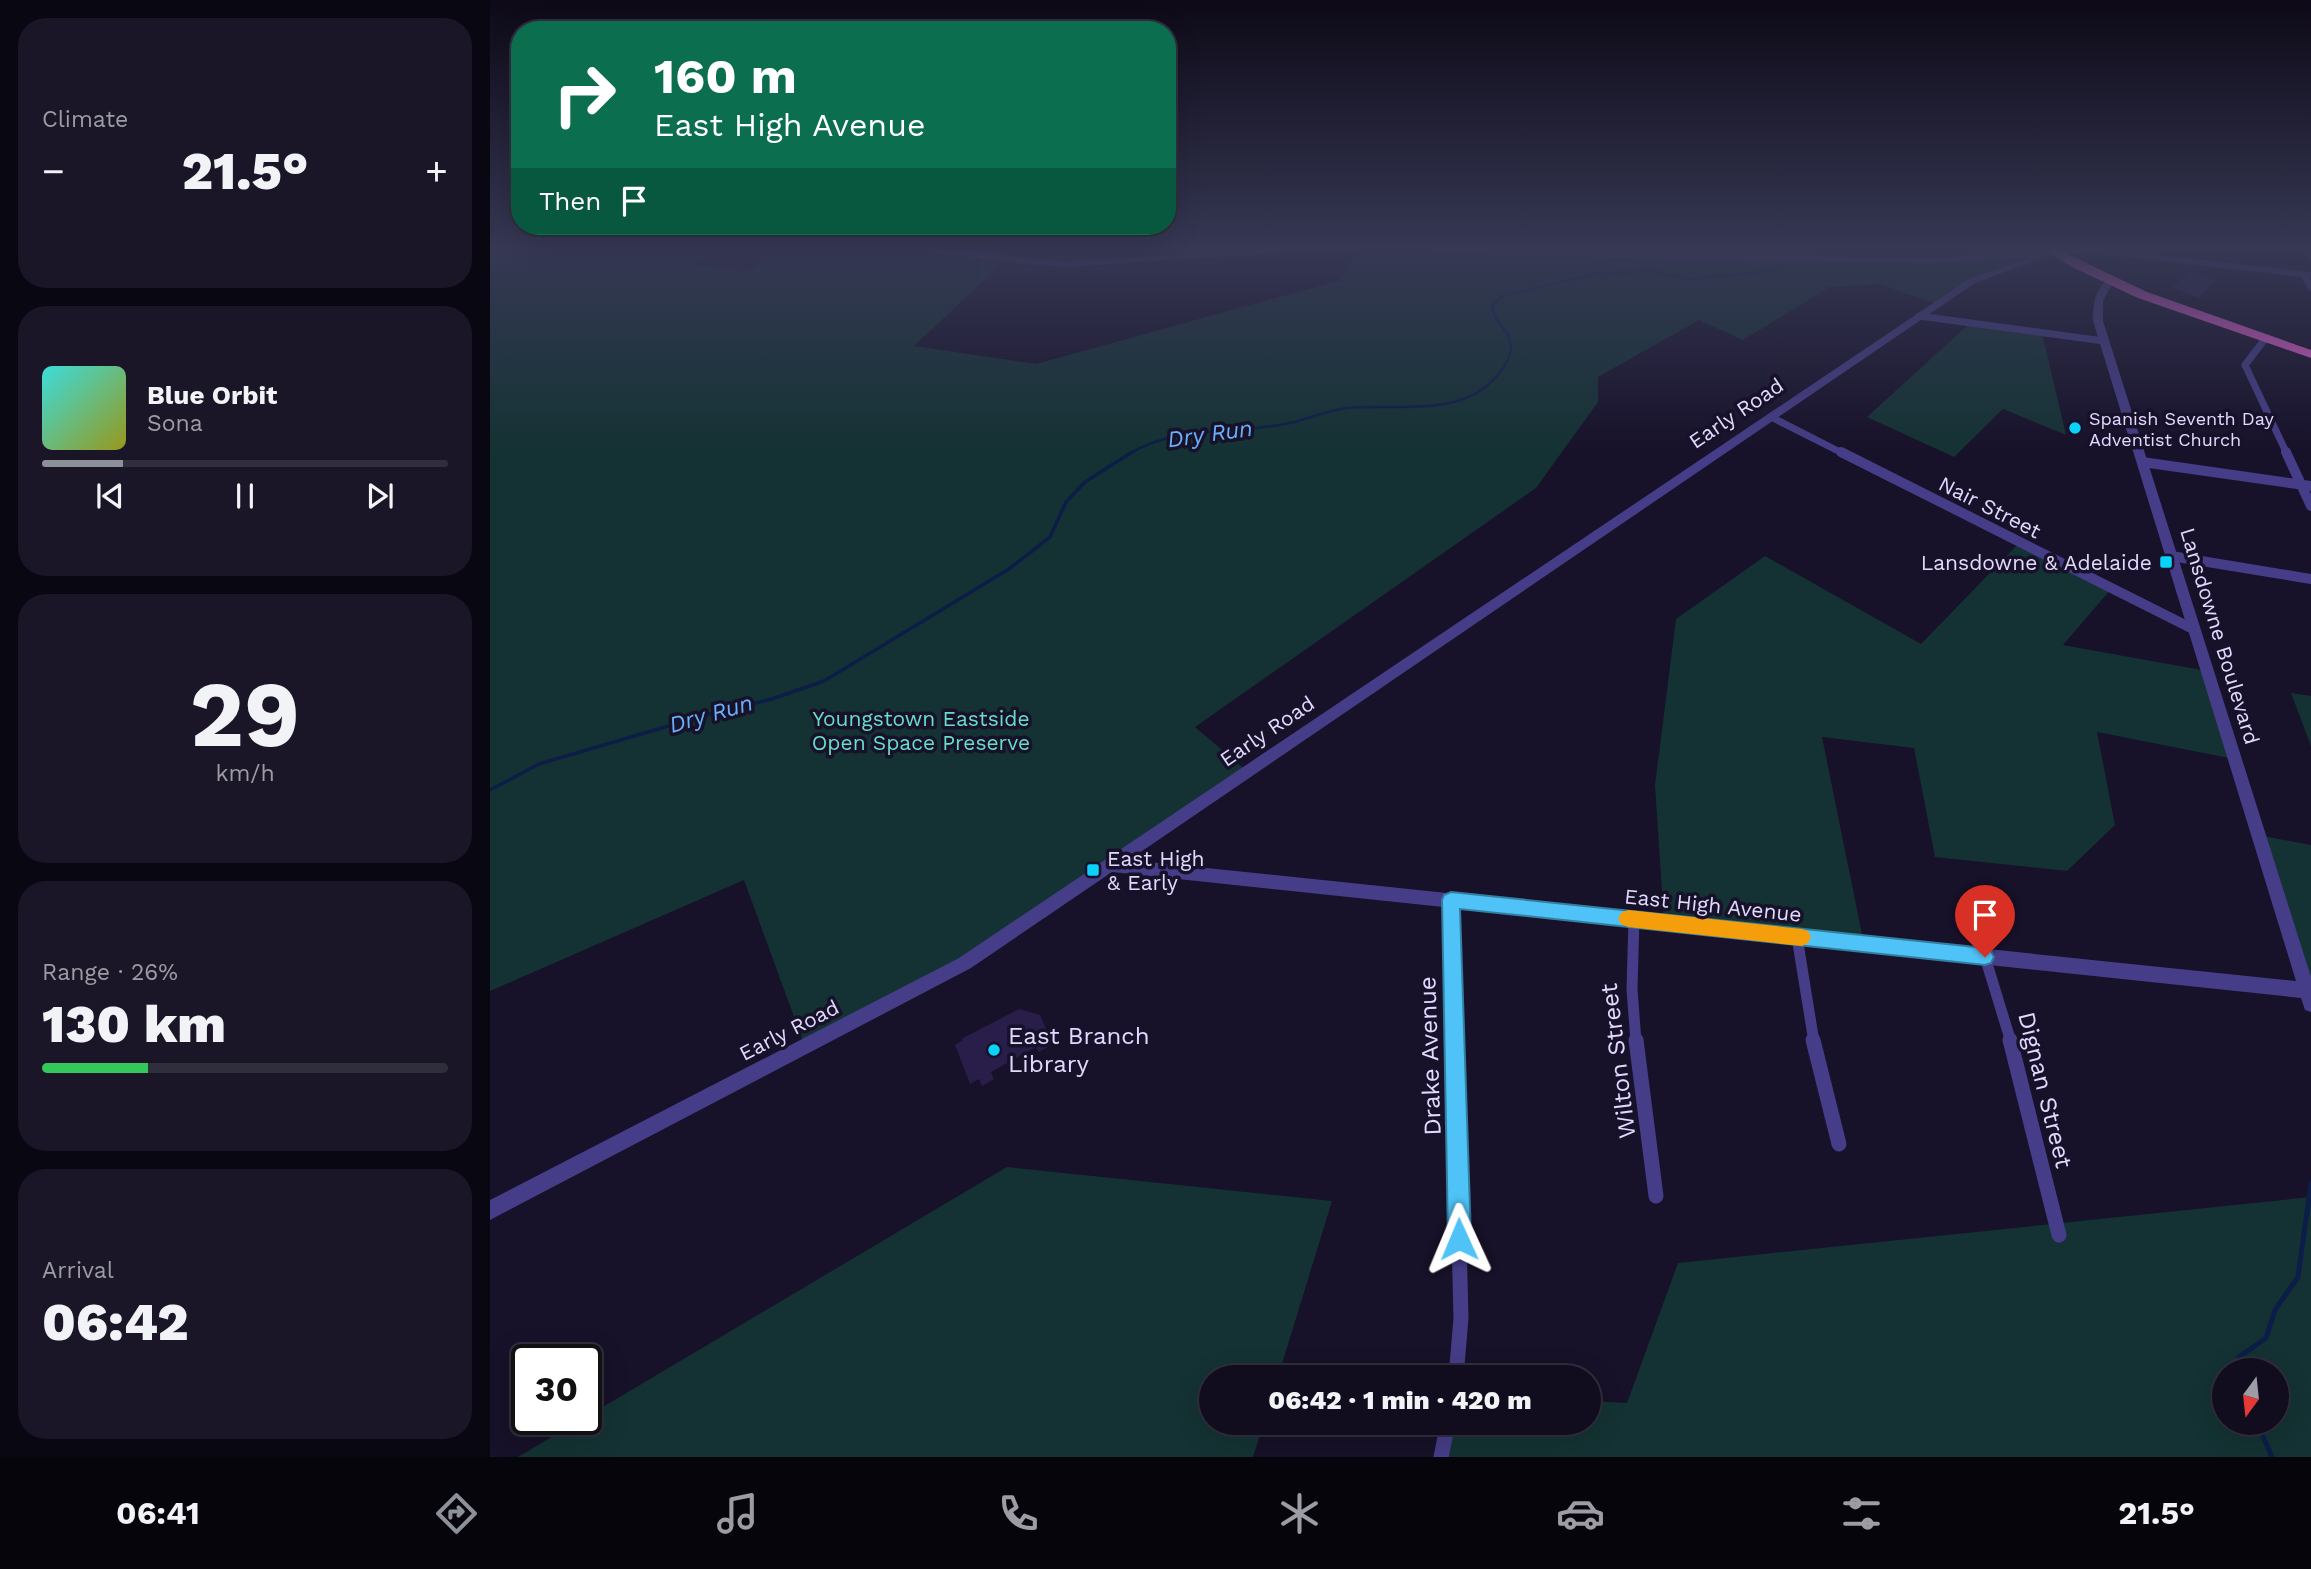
<!DOCTYPE html>
<html lang="en">
<head>
<meta charset="utf-8">
<style>
  body { margin:0; font-family:"Work Sans",sans-serif; background:#1a1628; color:#f1f3f6; height:100vh; display:flex; flex-direction:column; font-size:26px; white-space:nowrap }
  * { box-sizing:border-box; margin:0 }
  p { font-size:23px; color:#9c9ca4 }
  .icon { flex:none; width:38px; height:38px; fill:none; stroke:currentColor; stroke-width:2; stroke-linecap:round; stroke-linejoin:round }
  .map { position:relative; flex:1; overflow:hidden }
  .side { display:flex; flex-direction:column; gap:18px; padding:18px; background:#090711; width:490px }
  .side>* { flex:none }
  .top-card { position:absolute; left:21px; top:21px; width:665px; height:214px; border-radius:28px; box-shadow:0 7px 28px #0002,0 0 0 2px #302d3d; background:#0b6e4f; color:#fff; overflow:hidden }
  .needle { width:46px; rotate:195deg }
  .tools { position:absolute; left:1722px; top:1358px; display:grid; gap:14px }
  .tools a { display:grid; place-items:center; width:77px; height:77px; border-radius:50%; background:#110d1f; box-shadow:0 7px 28px #0002,0 0 0 2px #302d3d; font-size:35px }
  .speed { position:absolute; left:21px; top:1344px; display:flex; gap:14px; font-size:35px; font-weight:700; text-align:center }
  .speed>* { display:grid; place-content:center; width:91px; height:91px; border-radius:50%; background:#110d1f; box-shadow:0 7px 28px #0002,0 0 0 2px #302d3d; line-height:1 }
  .speed .limit { border:4px solid #111; border-radius:10px; background:#fff; color:#111 }
  .pin { position:absolute; display:grid; place-items:center; width:60px; height:60px; color:#fff; margin:-72px -30px; border-radius:50% 50% 50% 0; rotate:-45deg; box-shadow:0 0 7px #0007 }
  .pin .icon { rotate:45deg }
  .me { position:absolute; width:77px; margin:-38px; rotate:359deg; stroke-linejoin:round; filter:drop-shadow(0 0 5px #0008) }
  .turn { display:flex; align-items:center; gap:24px; height:147px; padding:0 28px; font-size:32px }
  .turn .icon { width:91px; height:91px; stroke-width:2.5 }
  .turn b { display:block; font-size:49px; line-height:60px }
  .then { display:flex; align-items:center; height:66px; padding:0 28px; background:#0003; gap:14px; font-size:26px }
  .big { font-size:52px; font-weight:800; line-height:1.1 }
  .side .widget { flex:1; display:flex; flex-direction:column; justify-content:center; gap:10px; min-width:0; padding:0 24px; border-radius:28px; background:#1a1628 }
  .side .dial { align-items:center; gap:0 }
  .dial b { font-size:91px; line-height:1 }
  .song { display:flex; align-items:center; gap:21px }
  .cover { width:84px; height:84px; border-radius:10px; background:linear-gradient(135deg,hsl(180 70% 55%),hsl(60 70% 35%)) }
  .played { height:7px; border-radius:4px; background:linear-gradient(90deg,#8c9099 20%,#302d3d 20%) }
  .keys { display:flex; justify-content:space-around; direction:ltr }
  .heat { display:flex; justify-content:space-between; align-items:center; font-size:38px; direction:ltr }
  .charge { height:10px; border-radius:5px; background:linear-gradient(90deg,#34c759 26%,#302d3d 0) }
  .trip { position:absolute; left:709px; top:1365px; width:402px; height:70px; border-radius:35px; background:#110d1f; box-shadow:0 7px 28px #0002,0 0 0 2px #302d3d; font-weight:800; line-height:70px; text-align:center }
  .menu { display:flex; height:112px; justify-content:space-around; align-items:center; background:#07050c; color:#9c9ca4 }
  .menu .icon { width:49px; height:49px }
  .menu .on { color:#8c9099 }
  .menu b { font-size:32px; color:#f1f3f6 }
  main { display:flex; flex:1; min-height:0 }
  .map>svg:first-child { display:block }
</style>
</head>
<body>
<main>
<section class="side">
<div class="widget"><p>Climate</p>
<div class="heat"><a>−</a><b class="big">21.5°</b><a>+</a></div>
</div>
<div class="widget">
<div class="song"><i class="cover"></i><div><b>Blue Orbit</b><p>Sona</p></div></div>
<div class="played"></div>
<div class="keys"><svg class="icon" aria-label="previous" viewBox="0 0 24 24"><path d="M18 5L8 12l10 7zM5 5v14"/></svg><svg class="icon" aria-label="pause" viewBox="0 0 24 24"><path d="M8 5v14M16 5v14"/></svg><svg class="icon" aria-label="next" viewBox="0 0 24 24"><path d="M6 5l10 7-10 7zM19 5v14"/></svg></div>
</div>
<div class="widget dial"><b>29</b><p>km/h</p></div>
<div class="widget"><p>Range · 26%</p><b class="big">130 km</b><div class="charge"></div></div>
<div class="widget"><p>Arrival</p><b class="big">06:42</b></div>
</section>
<div class="map">
<svg width="1821" height="1457" viewBox="0 0 1821 1457">
  <rect width="100%" height="100%" fill="#171129"/>
  <g fill="#143233" fill-rule="evenodd">
    <path d="M 0,248 L 225,248 L 203,264 L 257,272 L 290,248 L 510,248 L 500,256 L 517,259 L 424,346 L 546,364 L 851,280 L 869,248 L 1557,248 L 1565,253 L 1492,277 L 1447,304 L 1389,284 L 1340,287 L 1253,340 L 1209,320 L 1108,377 L 1108,402 L 1046,488 L 705,727 L 758,772 L 508,941 L 315,1047 L 254,880 L 0,991 Z"/>
    <path d="M 1480,323 L 1552,333 L 1576,435 L 1513,409 L 1464,457 L 1377,417 Z"/>
    <path d="M 1530,542 L 1622,588 L 1573,645 L 1717,671 L 1744,759 L 1607,732 L 1625,825 L 1577,871 L 1445,857 L 1424,748 L 1332,737 L 1374,944 L 1174,923 L 1165,785 L 1186,619 L 1275,556 L 1431,644 Z"/>
    <path d="M 1801,693 L 1821,696 L 1821,746 Z"/>
    <path d="M 1768,835 L 1821,845 L 1821,1004 Z"/>
    <path d="M 517,1167 L 842,1201 L 788,1377 L 721,1377 L 721,1423 L 774,1423 L 763,1457 L 28,1457 L 92,1419 L 96,1419 L 96,1417 Z"/>
    <path d="M 1821,1197 L 1821,1457 L 951,1457 L 958,1423 L 1099,1423 L 1099,1401 L 1137,1403 L 1188,1263 ZM 1734,1370 L 1787,1370 L 1787,1423 L 1734,1423 Z"/>
  </g>
  <g fill="none" stroke-linecap="round" stroke-linejoin="round">
    <g stroke="#0c1e47" stroke-width="2.5">
      <path d="M 486,277 L 490,248"/>
      <path d="M 639,454 C 685,425 749,434 800,423 C 819,419 838,410 857,408 C 907,403 970,419 1007,376 C 1013,369 1020,358 1021,348 C 1022,331 1004,324 1002,306 L 1013,296 L 1104,274 L 1162,272 L 1198,279 L 1277,272 L 1293,267 L 1295,258 L 1290,248"/>
    </g>
    <path stroke="#0c1e47" stroke-width="3.5" d="M 0,790 L 49,764 L 216,715 L 282,699 L 334,681 L 519,569 L 560,537 L 576,502 L 595,482 L 642,452"/>
    <g stroke="#0c1e47" stroke-width="5">
      <path d="M 1749,1370 L 1749,1357 L 1776,1338 L 1785,1310 L 1808,1277 L 1821,1183"/>
      <path d="M 1767,1423 L 1782,1457"/>
    </g>
  </g>
  <g fill="#291d4a">
    <path d="M 1700,272 L 1726,280 L 1709,298 L 1682,288 Z"/>
    <path d="M 529,1009 L 550,1015 L 563,1044 L 549,1052 L 546,1047 L 501,1072 L 504,1079 L 492,1086 L 489,1079 L 480,1084 L 465,1045 L 473,1040 L 471,1039 Z"/>
  </g>
  <g fill="none" stroke-linecap="round" stroke-linejoin="round">
    <g stroke="#453d87" stroke-width="7">
      <path d="M 1816,248 L 1821,256"/>
      <path d="M 1813,274 L 1821,287"/>
      <path d="M 1429,316 L 1614,341"/>
      <path d="M 1775,339 L 1755,365 L 1797,454"/>
      <path d="M 1281,417 L 1354,454"/>
    </g>
    <g stroke="#453d87" stroke-width="10">
      <path d="M 1351,452 L 1703,629"/>
      <path d="M 1796,452 L 1821,506"/>
      <path d="M 1652,462 L 1821,486"/>
      <path d="M 1681,556 L 1821,579"/>
    </g>
    <g stroke="#453d87" stroke-width="11">
      <path d="M 961,900 L 964,1042"/>
      <path d="M 1144,919 L 1142,989 L 1146,1042"/>
      <path d="M 1307,937 L 1324,1042"/>
      <path d="M 1495,957 L 1521,1042"/>
    </g>
    <g stroke="#453d87" stroke-width="15">
      <path d="M 964,1040 L 971,1318 L 966,1377"/>
      <path d="M 1146,1040 L 1166,1196"/>
      <path d="M 1323,1040 L 1349,1144"/>
      <path d="M 1520,1040 L 1569,1235"/>
      <path d="M 951,1457 L 958,1423"/>
    </g>
    <g fill="#453d87" fill-rule="evenodd">
      <path d="M 431,248 C 480,245 529,262 579,261 C 657,261 736,243 813,248 L 809,251 L 579,267 L 541,265 L 435,251 Z"/>
      <path d="M 941,248 L 1439,258 L 1604,248 L 1821,272 L 1821,278 L 1601,253 L 1560,255 L 1485,283 L 639,860 L 1806,981 L 1603,321 C 1603,305 1605,289 1618,279 L 1623,282 L 1613,301 L 1613,321 L 1821,977 L 1821,1012 L 1815,1010 L 1811,998 L 622,872 L 481,968 L 0,1220 L 0,1200 L 469,958 L 1479,279 L 1541,257 L 1439,264 L 1132,258 L 945,251 Z"/>
    </g>
    <path fill="#e45ecc" fill-rule="evenodd" d="M 1551,248 L 1565,248 L 1657,292 L 1821,350 L 1821,358 L 1648,298 L 1584,268 Z"/>
  </g>
  <linearGradient id="sky" x2="0" y2="1"><stop stop-color="#0d0917"/><stop offset="0.55" stop-color="#363854"/><stop offset="1" stop-color="#363854" stop-opacity="0"/></linearGradient>
  <rect width="1821" height="452" fill="url(#sky)"/>
  <path fill="#4fc3f7" stroke="#337fa1" stroke-width="2" d="M 961,892 L 1495,948 L 1501,951 L 1504,957 L 1501,963 L 1495,965 L 970,909 L 981,1239 L 977,1247 L 969,1250 L 961,1247 L 958,1239 L 952,900 L 954,895 Z"/>
  <path fill="#f59e0b" d="M 1138,910 L 1312,929 L 1318,931 L 1321,937 L 1318,943 L 1312,946 L 1138,927 L 1131,924 L 1128,919 L 1131,913 Z"/>
  <g fill="#0ad2fa" stroke="#171129" stroke-width="2.5">
    <circle cx="1585" cy="428" r="7"/>
    <rect x="1669" y="555" width="14" height="14" rx="3.5"/>
    <rect x="596" y="863" width="14" height="14" rx="3.5"/>
    <circle cx="504" cy="1050" r="7"/>
  </g>
  <g text-anchor="middle" dominant-baseline="central" stroke-width="7" stroke-linejoin="round" paint-order="stroke">
    <g font-size="18" fill="#e1dafe" stroke="#171129" text-anchor="start">
      <text x="1599" y="418">Spanish Seventh Day<tspan x="1599" dy="21">Adventist Church</tspan></text>
    </g>
    <g font-size="21" fill="#e1dafe" stroke="#171129">
      <text transform="translate(1246 413) rotate(-34)">Early Road</text>
      <text transform="translate(1500 507) rotate(27)">Nair Street</text>
      <text transform="translate(1730 636) rotate(73)">Lansdowne Boulevard</text>
      <text transform="translate(777 731) rotate(-34)">Early Road</text>
      <text transform="translate(1223 905) rotate(6)">East High Avenue</text>
      <text transform="translate(299 1030) rotate(-27)">Early Road</text>
    </g>
    <g font-size="21" fill="#e1dafe" stroke="#171129" text-anchor="end">
      <text x="1662" y="562">Lansdowne &amp; Adelaide</text>
      <text x="617" y="858" text-anchor="start">East High<tspan x="617" dy="24">&amp; Early</tspan></text>
    </g>
    <g font-size="21" fill="#66dec9" stroke="#171129">
      <text x="431" y="718">Youngstown Eastside<tspan x="431" dy="24">Open Space Preserve</tspan></text>
    </g>
    <g font-size="23" font-style="italic" fill="#6aaffc" stroke="#171129">
      <text transform="translate(720 434) rotate(-8)">Dry Run</text>
      <text transform="translate(221 714) rotate(-16)">Dry Run</text>
    </g>
    <g font-size="24" fill="#e1dafe" stroke="#171129" text-anchor="start">
      <text x="518" y="1036">East Branch<tspan x="518" dy="28">Library</tspan></text>
    </g>
    <g font-size="24" fill="#e1dafe" stroke="#171129">
      <text transform="translate(940 1056) rotate(-92)">Drake Avenue</text>
      <text transform="translate(1128 1061) rotate(-97)">Wilton Street</text>
      <text transform="translate(1555 1090) rotate(76)">Dignan Street</text>
    </g>
  </g>
</svg>
<div class="tools">
<a><svg class="needle" viewBox="-14 -14 28 28"><path d="M0-13l5 13h-10z" fill="#e53935"/><path d="M0 13l5-13h-10z" fill="#9c9ca4"/></svg></a>
</div>
<div class="speed"><div class="limit">30</div></div>
<div class="pin" style="left:1495px;top:957px;background:#d93025"><svg class="icon" aria-label="arrive" viewBox="0 0 24 24"><path d="M6 21V4h12l-3 4 3 4H6"/></svg></div>
<svg class="me" style="left:969px;top:1239px" viewBox="-20 -20 40 40"><path d="M0-17L14 15 0 8-14 15z" fill="#4fc3f7" stroke="#fff" stroke-width="4"/></svg>
<div class="trip">06:42 · 1 min · 420 m</div>
<div class="top-card">
<div class="turn"><svg class="icon" aria-label="right" viewBox="0 0 24 24"><path d="M7 20v-9h11M14 6l5 5-5 5"/></svg><div><b>160 m</b>East High Avenue</div></div>
<div class="then">Then<svg class="icon" aria-label="arrive" viewBox="0 0 24 24"><path d="M6 21V4h12l-3 4 3 4H6"/></svg></div>
</div>
</div>
</main>
<nav class="menu">
<b>06:41</b>
<svg class="icon on" aria-label="directions" viewBox="0 0 24 24"><path d="M12 3l9 9-9 9-9-9zM9 14v-3h6M13 9l2 2-2 2"/></svg>
<svg class="icon" aria-label="music" viewBox="0 0 24 24"><path d="M9 18V5l10-2v13"/><circle cx="6" cy="18" r="3"/><circle cx="16" cy="16" r="3"/></svg>
<svg class="icon" aria-label="phone" viewBox="0 0 24 24"><path d="M5 4h4l2 5-3 2q2 4 5 5l2-3 5 2v4C11 20 4 13 5 4z"/></svg>
<svg class="icon" aria-label="climate" viewBox="0 0 24 24"><path d="M12 3v18M4 7l16 10M4 17L20 7"/></svg>
<svg class="icon" aria-label="car" viewBox="0 0 24 24"><path d="M5 17H2v-5l4-1 3-4h7l3 4 3 1v5h-3M9 17h6M6 11h13"/><circle cx="7" cy="17" r="2"/><circle cx="17" cy="17" r="2"/></svg>
<svg class="icon" aria-label="filters" viewBox="0 0 24 24"><path d="M4 7h16M4 17h16"/><circle cx="9" cy="7" r="2"/><circle cx="15" cy="17" r="2"/></svg>
<b>21.5°</b>
</nav>
</body>
</html>
